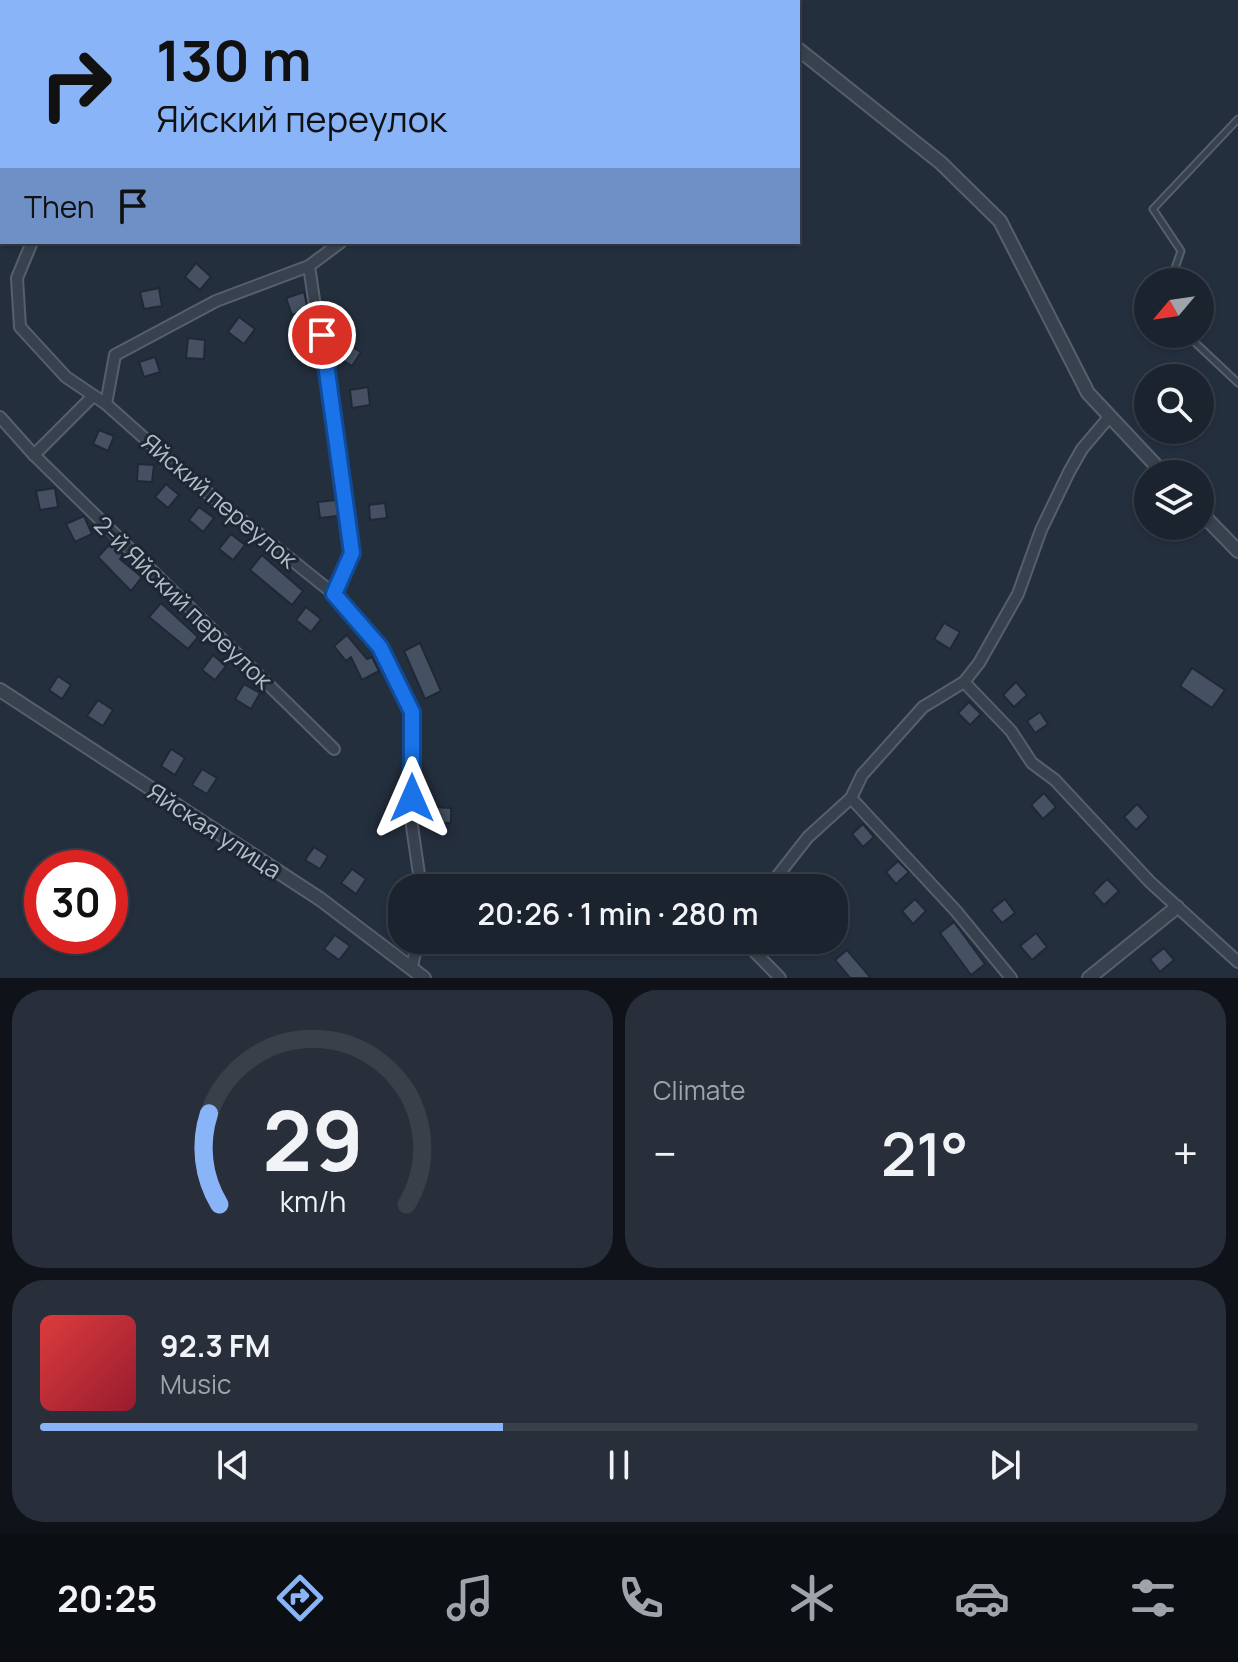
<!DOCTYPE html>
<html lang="en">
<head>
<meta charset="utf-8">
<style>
  body { margin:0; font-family:Manrope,sans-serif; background:#282f3a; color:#f1f3f6; height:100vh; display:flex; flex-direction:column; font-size:30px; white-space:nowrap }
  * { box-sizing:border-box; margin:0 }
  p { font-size:26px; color:#a0a4aa }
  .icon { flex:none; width:44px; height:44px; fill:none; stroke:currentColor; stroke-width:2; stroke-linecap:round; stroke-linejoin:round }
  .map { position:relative; height:978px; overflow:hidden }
  .details { display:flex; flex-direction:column; gap:12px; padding:12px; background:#0f1319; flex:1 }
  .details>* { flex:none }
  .hud { position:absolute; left:0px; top:0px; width:800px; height:244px; box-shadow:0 2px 6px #0004,0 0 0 2px #39404a; background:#8ab4f8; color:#111; overflow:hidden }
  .needle { width:52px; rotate:241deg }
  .tools { position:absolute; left:1134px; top:268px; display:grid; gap:16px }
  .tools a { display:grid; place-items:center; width:80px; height:80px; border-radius:50%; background:#1b232e; box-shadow:0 2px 6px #0004,0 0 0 2px #39404a; font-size:40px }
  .speed { position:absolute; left:24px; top:850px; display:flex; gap:16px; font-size:40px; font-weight:700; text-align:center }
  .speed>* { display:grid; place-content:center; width:104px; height:104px; border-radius:50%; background:#1b232e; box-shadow:0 2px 6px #0004,0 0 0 2px #39404a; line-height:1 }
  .speed .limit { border:12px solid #d22; background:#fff; color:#111 }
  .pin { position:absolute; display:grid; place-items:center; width:68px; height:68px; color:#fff; margin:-34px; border:4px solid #fff; border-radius:50%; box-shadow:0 2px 8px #0007 }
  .me { position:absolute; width:88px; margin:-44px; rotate:0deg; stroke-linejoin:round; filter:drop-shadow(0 0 6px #0008) }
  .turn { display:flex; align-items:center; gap:28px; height:168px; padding:0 24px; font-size:36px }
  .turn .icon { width:104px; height:104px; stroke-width:2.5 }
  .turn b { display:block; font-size:56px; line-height:68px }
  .then { display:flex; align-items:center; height:76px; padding:0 24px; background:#0003; gap:16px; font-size:30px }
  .big { font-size:60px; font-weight:600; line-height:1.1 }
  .details .widget { flex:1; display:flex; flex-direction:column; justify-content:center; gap:12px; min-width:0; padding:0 28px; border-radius:32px; background:#282f3a }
  .details .dial { align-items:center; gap:0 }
  .dial svg { height:208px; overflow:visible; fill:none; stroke:#39404a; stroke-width:7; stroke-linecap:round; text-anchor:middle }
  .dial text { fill:#f1f3f6; stroke:none }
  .song { display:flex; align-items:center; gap:24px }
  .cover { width:96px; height:96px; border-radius:12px; background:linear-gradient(135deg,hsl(0 70% 55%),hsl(350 70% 35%)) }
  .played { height:8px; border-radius:4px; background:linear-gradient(90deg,#8ab4f8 40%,#39404a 40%) }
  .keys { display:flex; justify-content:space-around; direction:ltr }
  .heat { display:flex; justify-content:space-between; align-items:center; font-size:44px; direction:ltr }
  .details .tiles { flex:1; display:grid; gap:12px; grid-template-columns:1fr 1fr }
  .widget:last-child { grid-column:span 2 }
  .trip { position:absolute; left:388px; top:874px; width:460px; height:80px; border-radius:32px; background:#1b232e; box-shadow:0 2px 6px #0004,0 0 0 2px #39404a; font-weight:600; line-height:80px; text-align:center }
  .tabs { display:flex; height:128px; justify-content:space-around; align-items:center; background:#0b0e12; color:#a0a4aa }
  .tabs .icon { width:56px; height:56px }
  .tabs .current { color:#8ab4f8 }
  .tabs b { font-size:36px; color:#f1f3f6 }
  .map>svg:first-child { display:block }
</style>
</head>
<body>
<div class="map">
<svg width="1238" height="978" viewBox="0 0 1238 978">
  <rect width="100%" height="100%" fill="#242f3e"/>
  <g fill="#455162" stroke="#1f2835" stroke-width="2">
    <path d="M 196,263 L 211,277 L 200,290 L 185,277 Z"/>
    <path d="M 159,288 L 162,306 L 144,309 L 140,292 Z"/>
    <path d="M 304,292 L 308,310 L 292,315 L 286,298 Z"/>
    <path d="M 239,317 L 255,329 L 244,344 L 228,332 Z"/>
    <path d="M 188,338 L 205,340 L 204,359 L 186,358 Z"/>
    <path d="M 345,343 L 361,352 L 352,366 L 337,357 Z"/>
    <path d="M 155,357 L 160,372 L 144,377 L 139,362 Z"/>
    <path d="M 368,387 L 370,405 L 352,408 L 350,390 Z"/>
    <path d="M 99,430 L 114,436 L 108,451 L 93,444 Z"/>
    <path d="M 138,464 L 154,465 L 152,482 L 137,481 Z"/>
    <path d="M 166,484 L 179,495 L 168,508 L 155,497 Z"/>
    <path d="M 55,488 L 58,507 L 40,510 L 36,491 Z"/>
    <path d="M 336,500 L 338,516 L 320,518 L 318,502 Z"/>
    <path d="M 385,503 L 387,518 L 370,520 L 369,505 Z"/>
    <path d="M 199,507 L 214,518 L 203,532 L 189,520 Z"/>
    <path d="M 84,516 L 92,534 L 75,542 L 66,524 Z"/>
    <path d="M 231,534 L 245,545 L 233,560 L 219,549 Z"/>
    <path d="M 111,543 L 123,555 L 120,559 L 142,577 L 131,591 L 98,557 Z"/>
    <path d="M 262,555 L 303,591 L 292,605 L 250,570 Z"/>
    <path d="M 161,603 L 198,637 L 188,649 L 149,617 Z"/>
    <path d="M 306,607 L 321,619 L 311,632 L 296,620 Z"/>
    <path d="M 944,623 L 960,632 L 950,649 L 934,639 Z"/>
    <path d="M 347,635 L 367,659 L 372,657 L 379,671 L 362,680 L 351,657 L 346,661 L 334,646 Z"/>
    <path d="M 420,643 L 441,691 L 425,699 L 404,651 Z"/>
    <path d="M 213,655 L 226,666 L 215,680 L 202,670 Z"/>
    <path d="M 1192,668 L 1225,690 L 1212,708 L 1180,686 Z"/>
    <path d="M 58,676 L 71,685 L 62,699 L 49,690 Z"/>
    <path d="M 1016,682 L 1027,695 L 1014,707 L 1003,695 Z"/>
    <path d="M 244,684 L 260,693 L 251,709 L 235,699 Z"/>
    <path d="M 98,700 L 113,710 L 103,726 L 87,716 Z"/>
    <path d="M 969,702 L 981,714 L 970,725 L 958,713 Z"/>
    <path d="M 1040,712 L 1048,724 L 1035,733 L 1027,721 Z"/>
    <path d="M 171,749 L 185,758 L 175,775 L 161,766 Z"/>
    <path d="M 202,769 L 217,778 L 207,794 L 192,785 Z"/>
    <path d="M 1044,793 L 1056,807 L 1043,819 L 1031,805 Z"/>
    <path d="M 1137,804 L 1149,817 L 1136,830 L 1124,817 Z"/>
    <path d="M 432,807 L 451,808 L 451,823 L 432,823 Z"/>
    <rect x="385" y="809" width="17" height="16"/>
    <path d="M 863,824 L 874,837 L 863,847 L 852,834 Z"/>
    <path d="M 314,847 L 328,856 L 320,869 L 305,860 Z"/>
    <path d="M 898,861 L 909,872 L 896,884 L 886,872 Z"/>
    <path d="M 352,869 L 366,879 L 356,894 L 341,883 Z"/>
    <path d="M 1107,879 L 1119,891 L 1104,905 L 1093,893 Z"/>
    <path d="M 915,899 L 926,911 L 913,924 L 902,911 Z"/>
    <path d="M 1005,899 L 1015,913 L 1002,923 L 991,910 Z"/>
    <path d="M 954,922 L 985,964 L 971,975 L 940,933 Z"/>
    <path d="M 1036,933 L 1047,947 L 1032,960 L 1020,946 Z"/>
    <path d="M 335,935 L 350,946 L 339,960 L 324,949 Z"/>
    <path d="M 1164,948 L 1174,960 L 1160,972 L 1150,959 Z"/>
    <path d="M 847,950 L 871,978 L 850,978 L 835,960 Z"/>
  </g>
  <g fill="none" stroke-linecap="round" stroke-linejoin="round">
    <g stroke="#565f6c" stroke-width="9">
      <g id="service">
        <path d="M 1170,282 L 1181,251 L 1153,209 L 1238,119"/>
        <path d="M 1186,334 L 1238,383"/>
      </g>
    </g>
    <g stroke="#565f6c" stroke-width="14">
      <g id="minor">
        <path d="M 499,2 L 503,0"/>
        <path d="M 32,242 L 17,278 L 20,327 L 66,377 L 106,404 L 188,477 L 334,594 L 380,647 L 412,712 L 412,826 L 421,888"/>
        <path d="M 93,396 L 34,455 L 334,749"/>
        <path d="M 106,404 L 115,355 L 216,301 L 309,266"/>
        <path d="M 0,417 L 34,455"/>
        <path d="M 334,594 L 352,553 L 309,266 L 341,242"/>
        <path d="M 964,682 L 1011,731 L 1032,763 L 1055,780 L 1150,882 L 1238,962"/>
        <path d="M 851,798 L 956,911 L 1011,978"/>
        <path d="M 768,888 L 808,837 L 851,798 L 862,775 L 923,707 L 964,682 L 979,663 L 1018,594 L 1041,530 L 1069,472 L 1082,449 L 1110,416"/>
        <path d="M 743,940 L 780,978"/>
        <path d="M 412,966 L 418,940"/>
      </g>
    </g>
    <g stroke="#565f6c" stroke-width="16">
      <g id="tertiary">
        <path d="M 736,0 L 738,2"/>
        <path d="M 798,49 L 941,163 L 1000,221 L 1088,393 L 1164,474"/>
        <path d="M 1200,512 L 1238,551"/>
        <path d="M 0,690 L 320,899 L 424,978"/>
        <path d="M 1089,978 L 1177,907"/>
      </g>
    </g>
    <use href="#service" stroke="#38414e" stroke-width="5"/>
    <use href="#minor" stroke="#38414e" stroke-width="10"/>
    <use href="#tertiary" stroke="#38414e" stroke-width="12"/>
  </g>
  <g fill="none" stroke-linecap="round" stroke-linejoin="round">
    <g stroke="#114b97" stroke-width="20">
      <path id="route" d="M 322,335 L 352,553 L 334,594 L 380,647 L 412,712 L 412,798"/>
    </g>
    <use href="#route" stroke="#1a73e8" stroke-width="14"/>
  </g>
  <g text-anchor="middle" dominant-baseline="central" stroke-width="6" stroke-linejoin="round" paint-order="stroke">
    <g font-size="24" fill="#b4bcc9" stroke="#1d2633">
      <text transform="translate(220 500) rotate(40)">Яйский переулок</text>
      <text transform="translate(184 602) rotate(44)">2-й Яйский переулок</text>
      <text transform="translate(215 830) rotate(33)">Яйская улица</text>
    </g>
  </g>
</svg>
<div class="tools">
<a><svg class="needle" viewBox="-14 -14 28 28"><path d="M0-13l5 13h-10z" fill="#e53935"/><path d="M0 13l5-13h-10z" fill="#a0a4aa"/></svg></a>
<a><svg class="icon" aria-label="search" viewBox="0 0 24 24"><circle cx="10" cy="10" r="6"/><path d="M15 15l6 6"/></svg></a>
<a><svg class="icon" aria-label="layers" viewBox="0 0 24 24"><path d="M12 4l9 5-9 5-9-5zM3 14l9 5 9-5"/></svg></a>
</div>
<div class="speed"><div class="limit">30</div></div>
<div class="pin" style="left:322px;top:335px;background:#d93025"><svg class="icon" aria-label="arrive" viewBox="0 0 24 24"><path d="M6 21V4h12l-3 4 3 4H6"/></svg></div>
<svg class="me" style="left:412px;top:798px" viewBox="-20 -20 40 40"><path d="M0-17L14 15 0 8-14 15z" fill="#1a73e8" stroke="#fff" stroke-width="4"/></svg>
<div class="trip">20:26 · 1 min · 280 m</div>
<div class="hud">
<div class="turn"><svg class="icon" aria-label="right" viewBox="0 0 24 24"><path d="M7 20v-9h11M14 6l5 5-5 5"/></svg><div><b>130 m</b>Яйский переулок</div></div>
<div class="then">Then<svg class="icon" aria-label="arrive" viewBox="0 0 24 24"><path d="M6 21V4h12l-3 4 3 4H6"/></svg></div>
</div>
</div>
<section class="details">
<div class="tiles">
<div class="widget dial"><svg viewBox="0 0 100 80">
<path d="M14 69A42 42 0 1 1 86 69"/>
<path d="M14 69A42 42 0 0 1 10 34" stroke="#8ab4f8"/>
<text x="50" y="56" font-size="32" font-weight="700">29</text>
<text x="50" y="72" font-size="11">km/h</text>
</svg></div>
<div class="widget"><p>Climate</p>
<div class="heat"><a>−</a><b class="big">21°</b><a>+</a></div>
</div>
<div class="widget">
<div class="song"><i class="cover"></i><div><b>92.3 FM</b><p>Music</p></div></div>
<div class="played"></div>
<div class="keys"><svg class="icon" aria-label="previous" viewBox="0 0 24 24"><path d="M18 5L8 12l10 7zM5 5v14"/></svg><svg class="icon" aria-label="pause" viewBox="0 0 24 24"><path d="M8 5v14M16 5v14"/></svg><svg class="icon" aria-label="next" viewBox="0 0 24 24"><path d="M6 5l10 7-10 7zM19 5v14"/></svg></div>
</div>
</div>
</section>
<nav class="tabs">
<b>20:25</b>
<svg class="icon current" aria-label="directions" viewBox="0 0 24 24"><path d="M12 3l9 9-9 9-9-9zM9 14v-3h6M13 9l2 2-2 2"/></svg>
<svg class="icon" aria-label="music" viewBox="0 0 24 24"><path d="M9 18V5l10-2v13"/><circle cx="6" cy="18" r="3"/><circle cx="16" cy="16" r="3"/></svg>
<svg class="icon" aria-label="phone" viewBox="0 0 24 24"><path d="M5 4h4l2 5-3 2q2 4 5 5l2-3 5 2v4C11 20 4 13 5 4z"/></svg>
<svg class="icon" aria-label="climate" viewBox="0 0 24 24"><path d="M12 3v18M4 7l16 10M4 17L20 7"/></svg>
<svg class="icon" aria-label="car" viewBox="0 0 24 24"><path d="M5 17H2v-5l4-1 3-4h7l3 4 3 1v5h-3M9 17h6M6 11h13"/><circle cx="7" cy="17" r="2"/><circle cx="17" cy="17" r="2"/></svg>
<svg class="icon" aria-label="filters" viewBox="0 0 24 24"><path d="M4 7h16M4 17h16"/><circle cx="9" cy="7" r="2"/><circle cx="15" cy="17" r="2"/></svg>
</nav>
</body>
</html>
